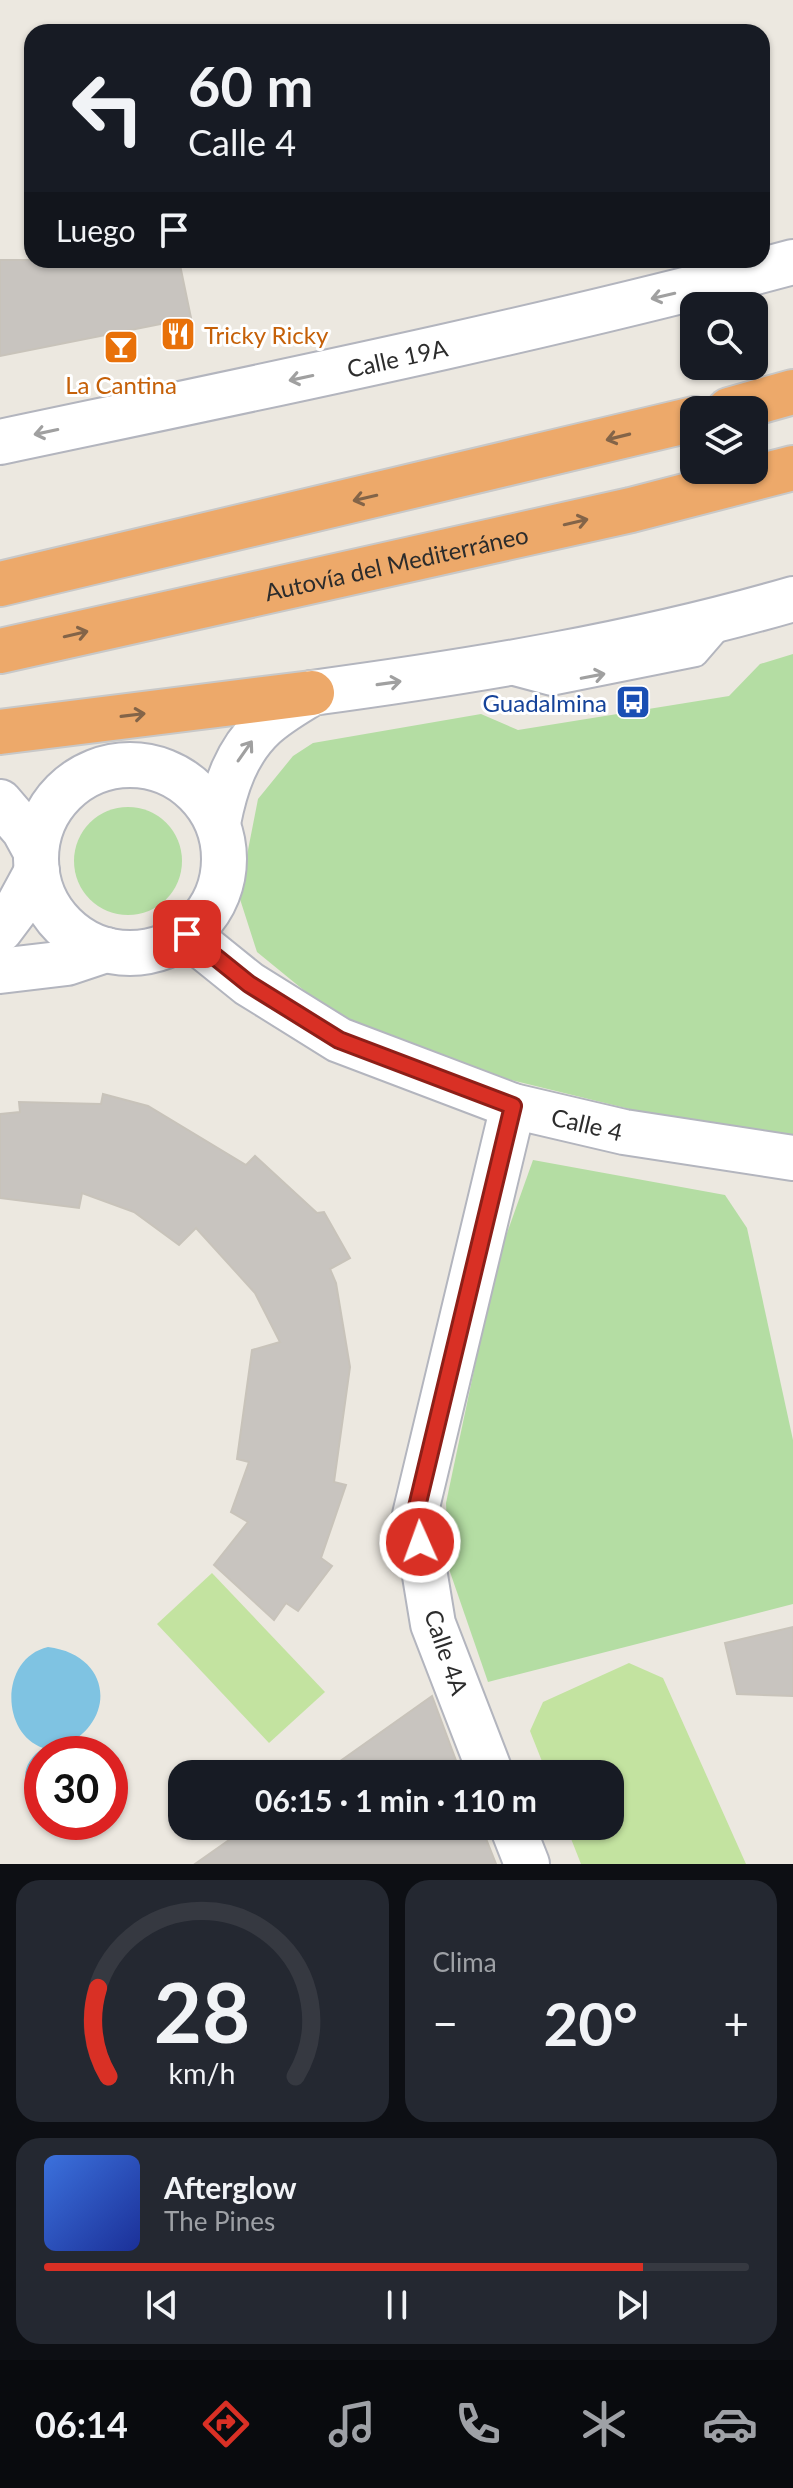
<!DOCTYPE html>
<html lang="es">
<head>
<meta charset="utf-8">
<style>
  body { margin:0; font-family:Lato,sans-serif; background:#242831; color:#f1f3f6; height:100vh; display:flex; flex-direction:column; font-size:30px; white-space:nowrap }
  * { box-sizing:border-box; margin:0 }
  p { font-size:26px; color:#9ea1a6 }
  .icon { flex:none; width:44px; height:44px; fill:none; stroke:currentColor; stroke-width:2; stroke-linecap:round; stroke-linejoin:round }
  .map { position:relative; height:1864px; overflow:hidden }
  .drawer { display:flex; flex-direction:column; gap:16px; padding:16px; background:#0d0f14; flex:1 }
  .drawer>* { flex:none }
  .top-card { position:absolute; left:24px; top:24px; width:746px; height:244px; border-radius:24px; box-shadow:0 2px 6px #0004; background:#171b24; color:#f1f3f6; overflow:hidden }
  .fabs { position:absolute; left:680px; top:292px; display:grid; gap:16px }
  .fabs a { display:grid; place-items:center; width:88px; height:88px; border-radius:16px; background:#171b24; box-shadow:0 2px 6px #0004; font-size:40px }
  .speed { position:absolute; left:24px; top:1736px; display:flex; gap:16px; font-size:40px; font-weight:700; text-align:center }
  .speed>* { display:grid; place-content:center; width:104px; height:104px; border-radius:50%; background:#171b24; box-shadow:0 2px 6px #0004; line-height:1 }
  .speed .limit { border:12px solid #d22; background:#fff; color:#111 }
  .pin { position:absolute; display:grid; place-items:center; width:68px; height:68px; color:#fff; margin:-34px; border-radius:16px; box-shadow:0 4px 12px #0006 }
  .me { position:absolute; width:88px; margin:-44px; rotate:358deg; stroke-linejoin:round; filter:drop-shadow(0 0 6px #0008) }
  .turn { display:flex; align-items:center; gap:28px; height:168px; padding:0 32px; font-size:36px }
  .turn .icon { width:104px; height:104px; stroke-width:2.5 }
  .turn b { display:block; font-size:56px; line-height:68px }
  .then { display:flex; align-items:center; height:76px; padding:0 32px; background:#0003; gap:16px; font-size:30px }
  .big { font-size:60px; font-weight:700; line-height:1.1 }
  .drawer .widget { flex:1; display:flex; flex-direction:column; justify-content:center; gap:12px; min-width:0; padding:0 28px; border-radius:24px; background:#242831 }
  .drawer .dial { align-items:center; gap:0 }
  .dial svg { height:208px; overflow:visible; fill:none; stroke:#363941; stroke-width:7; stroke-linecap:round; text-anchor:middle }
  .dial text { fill:#f1f3f6; stroke:none }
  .song { display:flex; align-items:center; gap:24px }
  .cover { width:96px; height:96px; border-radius:12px; background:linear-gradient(135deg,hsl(220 70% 55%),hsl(230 70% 35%)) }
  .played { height:8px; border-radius:4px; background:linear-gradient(90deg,#d93025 85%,#363941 85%) }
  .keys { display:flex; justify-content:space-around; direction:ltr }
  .heat { display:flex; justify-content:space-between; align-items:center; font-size:44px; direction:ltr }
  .drawer .tiles { flex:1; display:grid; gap:16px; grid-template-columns:1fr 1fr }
  .widget:last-child { grid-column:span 2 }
  .trip { position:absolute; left:168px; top:1760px; width:456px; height:80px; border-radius:24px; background:#171b24; box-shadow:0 2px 6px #0004; font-weight:700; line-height:80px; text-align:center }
  .tab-bar { display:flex; height:128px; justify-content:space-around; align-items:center; background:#090b0e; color:#9ea1a6 }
  .tab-bar .icon { width:56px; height:56px }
  .tab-bar .active { color:#d93025 }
  .tab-bar b { font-size:36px; color:#f1f3f6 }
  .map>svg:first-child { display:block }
</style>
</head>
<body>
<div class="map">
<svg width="793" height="1864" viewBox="0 0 793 1864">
  <rect width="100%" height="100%" fill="#ece8e0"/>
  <g fill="#b4dda3">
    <path d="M 793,654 L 793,1139 L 752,1139 L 372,1046 L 257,952 L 239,896 L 258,799 L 293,756 L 313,743 L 481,714 L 518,730 L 729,696 L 760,664 Z"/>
    <circle cx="128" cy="861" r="54"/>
    <path d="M 533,1160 L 725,1195 L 747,1228 L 793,1440 L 793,1604 L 488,1682 L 449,1569 L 446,1503 L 497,1261 Z"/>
  </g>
  <g fill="#c3e3a0">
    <path d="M 212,1573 L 325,1692 L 269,1743 L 157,1624 Z"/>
    <path d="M 629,1663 L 663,1678 L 746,1864 L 581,1864 L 566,1826 L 610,1826 L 610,1774 L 547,1774 L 530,1731 L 543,1702 Z"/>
  </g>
  <path fill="#7fc3e2" d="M 48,1647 C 112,1655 119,1722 60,1748 L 72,1754 L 42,1754 L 42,1800 C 17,1786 22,1762 43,1748 C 0,1733 0,1658 48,1647 Z"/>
  <g fill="#c8c4bf" stroke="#c8c3ba" stroke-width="2">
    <path d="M 0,260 L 179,260 L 191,318 L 0,356 Z"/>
    <path d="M 103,1094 L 148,1106 L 246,1165 L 255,1156 L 317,1213 L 324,1212 L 350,1258 L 330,1269 L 336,1283 L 350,1367 L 334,1482 L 346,1485 L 321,1558 L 332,1566 L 298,1611 L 286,1603 L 274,1620 L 214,1565 L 248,1522 L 231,1512 L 249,1462 L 237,1459 L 252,1350 L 280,1342 L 255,1293 L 196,1228 L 179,1245 L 134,1212 L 82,1193 L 79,1208 L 0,1198 L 0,1114 L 20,1112 L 19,1102 L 101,1104 Z"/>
    <path d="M 793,1627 L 793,1696 L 737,1694 L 725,1643 Z"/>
    <path d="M 432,1696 L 461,1774 L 322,1774 Z"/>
    <path d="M 249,1826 L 481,1826 L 496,1864 L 195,1864 Z"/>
  </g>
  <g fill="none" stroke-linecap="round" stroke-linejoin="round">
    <g stroke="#b3b5be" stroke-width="26">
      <path id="lane" d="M 510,673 L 551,684 L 696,655 L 722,625"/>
    </g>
    <g stroke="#b3b5be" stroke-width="48">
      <g id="street">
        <path id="s1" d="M 0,442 C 265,386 531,332 793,262"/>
        <circle cx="130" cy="859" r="94"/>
        <path d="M 0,802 L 24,830 L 36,852"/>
        <path d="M 218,823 C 225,787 236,752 264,726 C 278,713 296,703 312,693"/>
        <path d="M 0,930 L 18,906 L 37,871"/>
        <path id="s2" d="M 187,934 L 249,984 L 339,1040 L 513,1106 L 624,1132 L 793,1158"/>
        <path d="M 0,971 L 67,963 L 106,950"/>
        <path d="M 491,1774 L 433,1624 L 415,1515 L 513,1106"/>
        <path d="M 512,1826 L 527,1864"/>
      </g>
    </g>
    <g stroke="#b3b5be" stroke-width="48">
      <path id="secondary" d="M 312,693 C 474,671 635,645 793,599"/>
    </g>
    <g stroke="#c8c8c8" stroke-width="48">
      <g id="highway">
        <path d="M 729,410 L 793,392"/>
        <path d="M 0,584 L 694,419"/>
        <path id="s3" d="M 0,651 L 631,510 L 793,468"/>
        <path d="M 0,732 L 312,693"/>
      </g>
    </g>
    <use href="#lane" stroke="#fff" stroke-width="22"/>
    <use href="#street" stroke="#fff" stroke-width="44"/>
    <use href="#secondary" stroke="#fff" stroke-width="44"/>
    <use href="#highway" stroke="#eda96a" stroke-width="44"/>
  </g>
  <defs><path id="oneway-shaft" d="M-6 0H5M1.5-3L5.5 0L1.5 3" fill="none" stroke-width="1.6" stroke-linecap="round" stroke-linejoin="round" transform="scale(2)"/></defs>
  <g stroke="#a0a0a0">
    <use href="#oneway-shaft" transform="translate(663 296) rotate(167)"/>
    <use href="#oneway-shaft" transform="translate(301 378) rotate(168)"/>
    <use href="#oneway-shaft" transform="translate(46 432) rotate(168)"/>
    <use href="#oneway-shaft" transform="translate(593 676) rotate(-11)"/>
    <use href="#oneway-shaft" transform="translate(389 683) rotate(-8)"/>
    <use href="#oneway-shaft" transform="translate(245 751) rotate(-55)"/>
  </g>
  <g stroke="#836448">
    <use href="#oneway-shaft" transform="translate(618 437) rotate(166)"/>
    <use href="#oneway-shaft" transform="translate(365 498) rotate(167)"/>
    <use href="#oneway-shaft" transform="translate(576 522) rotate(-13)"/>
    <use href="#oneway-shaft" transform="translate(76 634) rotate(-13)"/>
    <use href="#oneway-shaft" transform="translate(133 715) rotate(-7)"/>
  </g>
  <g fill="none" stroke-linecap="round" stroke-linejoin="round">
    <g stroke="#8d1f18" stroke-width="20">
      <path id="route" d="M 187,934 L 249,984 L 339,1040 L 513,1106 L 415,1515 L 420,1542"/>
    </g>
    <use href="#route" stroke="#d93025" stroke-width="14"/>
  </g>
  <defs>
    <g id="restaurant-square" transform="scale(1.8)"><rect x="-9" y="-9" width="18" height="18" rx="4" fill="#e8710a" stroke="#fff"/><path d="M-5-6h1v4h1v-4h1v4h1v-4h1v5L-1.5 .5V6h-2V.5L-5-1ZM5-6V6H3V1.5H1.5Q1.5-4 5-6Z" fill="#fff"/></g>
    <g id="bar-square" transform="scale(1.8)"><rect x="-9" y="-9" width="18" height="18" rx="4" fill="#e8710a" stroke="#fff"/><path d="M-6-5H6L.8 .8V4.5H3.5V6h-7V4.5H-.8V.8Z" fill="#fff"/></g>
    <g id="bus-square" transform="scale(1.8)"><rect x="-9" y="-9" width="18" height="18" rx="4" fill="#1a4fb4" stroke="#fff"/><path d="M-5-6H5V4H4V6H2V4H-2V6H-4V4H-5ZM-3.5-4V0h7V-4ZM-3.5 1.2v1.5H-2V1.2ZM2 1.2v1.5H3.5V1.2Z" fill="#fff"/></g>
  </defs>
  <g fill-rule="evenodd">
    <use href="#restaurant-square" x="178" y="334"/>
    <use href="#bar-square" x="121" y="347"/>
    <use href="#bus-square" x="633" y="702"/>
  </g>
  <g text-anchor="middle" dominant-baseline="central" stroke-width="6" stroke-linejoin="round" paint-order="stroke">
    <g font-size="24" fill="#c56008" stroke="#fff" text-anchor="start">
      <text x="204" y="334">Tricky Ricky</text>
      <text x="121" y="384" text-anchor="middle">La Cantina</text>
    </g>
    <g font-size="24" fill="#2c2c2c" stroke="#fff">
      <text stroke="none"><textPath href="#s1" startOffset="406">Calle 19A</textPath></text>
      <text stroke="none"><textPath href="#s3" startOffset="406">Autovía del Mediterráneo</textPath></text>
      <text stroke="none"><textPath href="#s2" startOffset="448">Calle 4</textPath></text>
      <text transform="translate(447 1652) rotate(71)">Calle 4A</text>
    </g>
    <g font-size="24" fill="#164399" stroke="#fff" text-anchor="end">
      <text x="607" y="702">Guadalmina</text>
    </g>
  </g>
</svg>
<div class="fabs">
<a><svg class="icon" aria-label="search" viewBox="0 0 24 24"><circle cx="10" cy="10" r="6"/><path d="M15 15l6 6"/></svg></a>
<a><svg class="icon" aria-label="layers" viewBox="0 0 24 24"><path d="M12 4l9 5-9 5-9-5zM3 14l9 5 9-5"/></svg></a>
</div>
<div class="speed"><div class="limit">30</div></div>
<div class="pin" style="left:187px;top:934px;background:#d93025"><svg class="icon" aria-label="arrive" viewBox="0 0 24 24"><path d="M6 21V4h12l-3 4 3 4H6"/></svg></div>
<svg class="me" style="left:420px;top:1542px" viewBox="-20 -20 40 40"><circle r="17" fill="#d93025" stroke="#fff" stroke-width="3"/><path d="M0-11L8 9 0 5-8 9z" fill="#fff"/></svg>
<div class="trip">06:15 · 1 min · 110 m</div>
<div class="top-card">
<div class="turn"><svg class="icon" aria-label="left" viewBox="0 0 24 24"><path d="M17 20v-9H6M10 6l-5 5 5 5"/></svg><div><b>60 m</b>Calle 4</div></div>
<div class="then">Luego<svg class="icon" aria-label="arrive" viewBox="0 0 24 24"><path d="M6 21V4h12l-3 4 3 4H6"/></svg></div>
</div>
</div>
<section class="drawer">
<div class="tiles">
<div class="widget dial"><svg viewBox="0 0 100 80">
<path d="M14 69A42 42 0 1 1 86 69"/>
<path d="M14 69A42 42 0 0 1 10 35" stroke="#d93025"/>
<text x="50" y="56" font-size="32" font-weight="700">28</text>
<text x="50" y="72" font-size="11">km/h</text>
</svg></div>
<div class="widget"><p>Clima</p>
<div class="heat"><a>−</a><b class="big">20°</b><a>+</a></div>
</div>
<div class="widget">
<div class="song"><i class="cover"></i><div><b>Afterglow</b><p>The Pines</p></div></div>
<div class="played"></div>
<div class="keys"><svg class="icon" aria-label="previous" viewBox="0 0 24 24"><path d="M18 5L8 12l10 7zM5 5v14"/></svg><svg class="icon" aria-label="pause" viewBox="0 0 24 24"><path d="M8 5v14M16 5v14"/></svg><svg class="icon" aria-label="next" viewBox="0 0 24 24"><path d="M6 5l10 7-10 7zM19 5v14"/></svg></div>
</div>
</div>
</section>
<nav class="tab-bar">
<b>06:14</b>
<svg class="icon active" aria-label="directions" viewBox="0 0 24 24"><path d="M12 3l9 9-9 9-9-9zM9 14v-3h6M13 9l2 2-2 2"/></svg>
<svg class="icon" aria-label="music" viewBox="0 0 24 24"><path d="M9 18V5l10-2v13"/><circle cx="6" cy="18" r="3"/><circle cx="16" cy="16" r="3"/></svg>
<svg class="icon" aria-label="phone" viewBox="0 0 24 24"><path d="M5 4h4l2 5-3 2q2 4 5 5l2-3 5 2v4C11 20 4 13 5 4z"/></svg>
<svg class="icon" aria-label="climate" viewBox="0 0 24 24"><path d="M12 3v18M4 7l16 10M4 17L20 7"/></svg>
<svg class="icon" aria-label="car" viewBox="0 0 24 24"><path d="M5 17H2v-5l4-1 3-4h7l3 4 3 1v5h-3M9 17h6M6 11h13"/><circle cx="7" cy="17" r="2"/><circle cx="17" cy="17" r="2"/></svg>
</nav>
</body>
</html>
